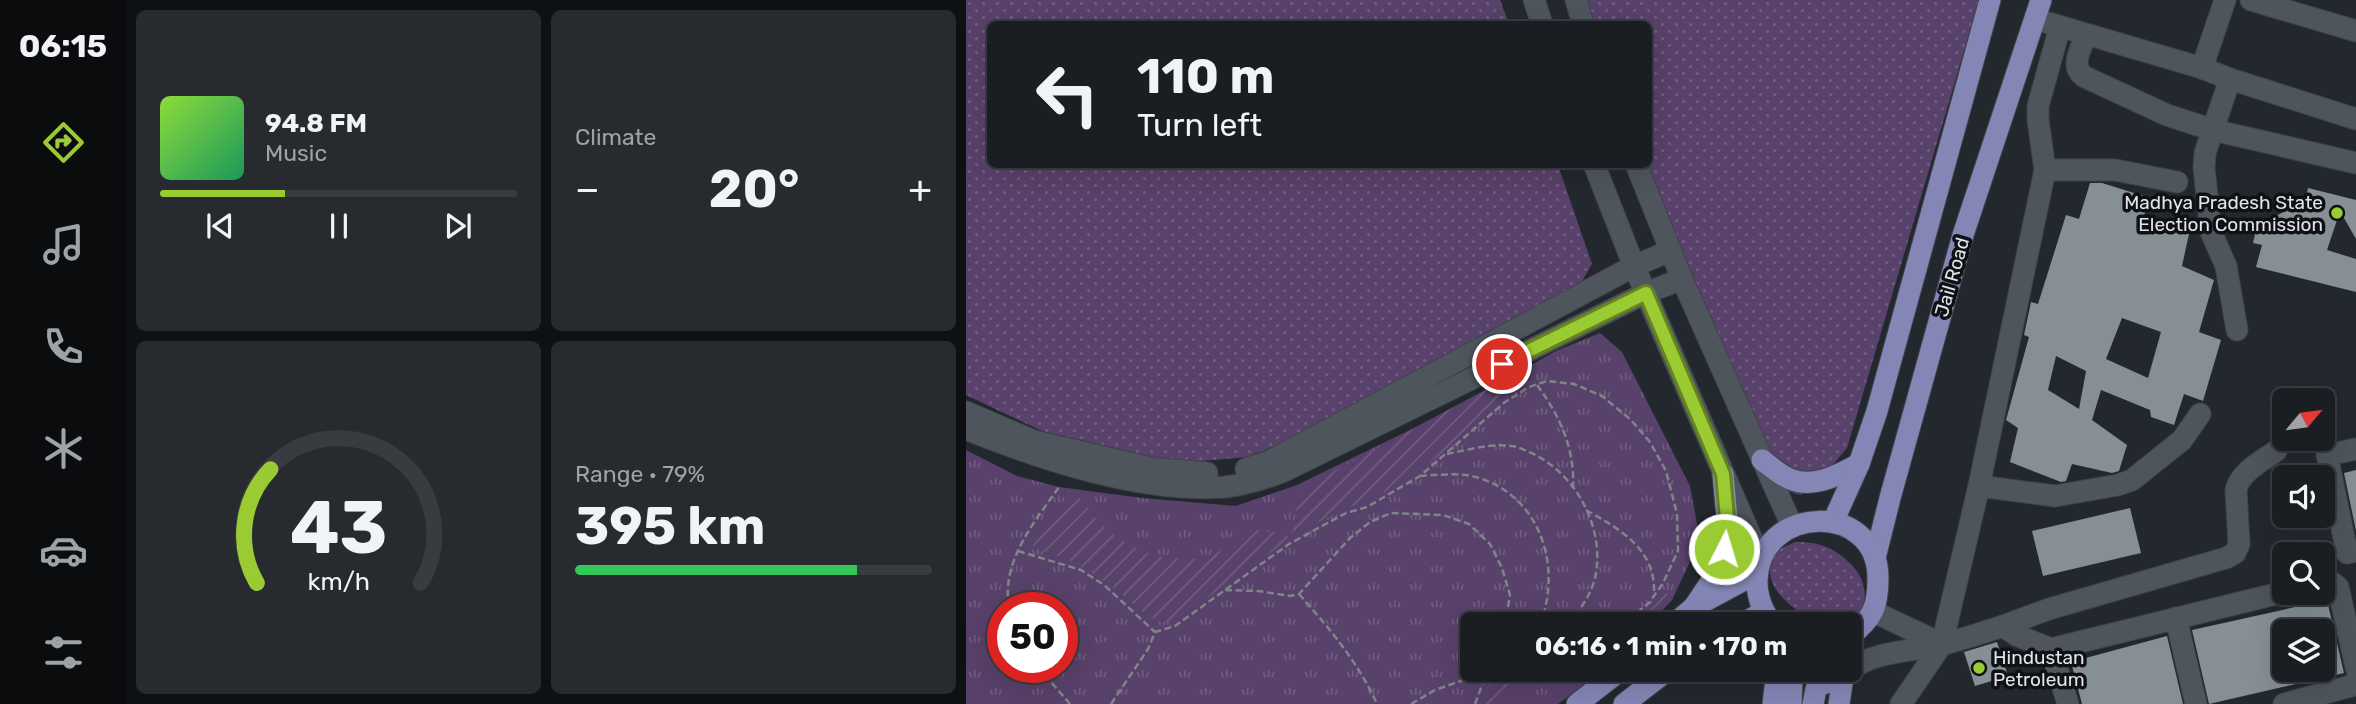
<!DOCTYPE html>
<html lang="en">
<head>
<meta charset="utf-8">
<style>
  body { margin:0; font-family:Rubik,sans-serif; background:#272b30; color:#f1f3f6; height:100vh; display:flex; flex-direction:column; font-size:26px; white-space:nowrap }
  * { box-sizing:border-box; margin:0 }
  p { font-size:23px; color:#9fa2a6 }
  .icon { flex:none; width:38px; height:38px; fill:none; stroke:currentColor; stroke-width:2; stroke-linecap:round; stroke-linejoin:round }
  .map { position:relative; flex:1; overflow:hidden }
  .side { display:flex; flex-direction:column; gap:10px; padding:10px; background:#0e1013; width:840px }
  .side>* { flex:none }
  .banner { position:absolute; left:21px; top:21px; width:665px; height:147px; border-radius:10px; box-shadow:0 7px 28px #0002,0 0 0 2px #383c41; background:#1a1e23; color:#f1f3f6; overflow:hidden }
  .needle { width:46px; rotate:61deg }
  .fabs { position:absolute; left:1306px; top:388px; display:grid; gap:14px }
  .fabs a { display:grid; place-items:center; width:63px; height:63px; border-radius:10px; background:#1a1e23; box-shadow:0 7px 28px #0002,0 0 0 2px #383c41; font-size:35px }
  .speed { position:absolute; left:21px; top:592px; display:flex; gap:14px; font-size:35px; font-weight:700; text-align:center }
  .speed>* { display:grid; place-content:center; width:91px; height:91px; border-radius:50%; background:#1a1e23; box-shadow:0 7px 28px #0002,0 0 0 2px #383c41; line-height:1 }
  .speed .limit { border:10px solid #d22; background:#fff; color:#111 }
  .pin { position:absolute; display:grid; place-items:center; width:60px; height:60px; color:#fff; margin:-30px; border:4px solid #fff; border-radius:50%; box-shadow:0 2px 7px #0007 }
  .me { position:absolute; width:77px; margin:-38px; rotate:5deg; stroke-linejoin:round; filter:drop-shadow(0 0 5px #0008) }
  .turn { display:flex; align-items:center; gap:24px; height:147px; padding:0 35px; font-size:32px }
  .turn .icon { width:91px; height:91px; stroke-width:2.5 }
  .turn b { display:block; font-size:49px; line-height:60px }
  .big { font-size:52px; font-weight:700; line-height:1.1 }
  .side .widget { flex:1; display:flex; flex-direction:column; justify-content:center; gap:10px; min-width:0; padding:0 24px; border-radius:10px; background:#272b30 }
  .side .dial { align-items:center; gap:0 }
  .dial svg { height:182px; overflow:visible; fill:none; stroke:#383c41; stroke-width:7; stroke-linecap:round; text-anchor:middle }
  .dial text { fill:#f1f3f6; stroke:none }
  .song { display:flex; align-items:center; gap:21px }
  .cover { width:84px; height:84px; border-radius:10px; background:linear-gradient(135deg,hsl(90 70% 55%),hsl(150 70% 35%)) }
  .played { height:7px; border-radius:4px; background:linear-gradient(90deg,#9bcb33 35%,#383c41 35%) }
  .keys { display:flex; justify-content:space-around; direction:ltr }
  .heat { display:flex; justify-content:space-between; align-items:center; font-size:38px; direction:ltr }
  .charge { height:10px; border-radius:5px; background:linear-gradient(90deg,#34c759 79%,#383c41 0) }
  .side .tiles { flex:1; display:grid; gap:10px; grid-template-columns:repeat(2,1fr) }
  .trip { position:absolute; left:494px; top:612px; width:402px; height:70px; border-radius:10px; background:#1a1e23; box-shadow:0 7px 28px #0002,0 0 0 2px #383c41; font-weight:700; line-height:70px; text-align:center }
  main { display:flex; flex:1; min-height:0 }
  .tabs { display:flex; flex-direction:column; width:126px; justify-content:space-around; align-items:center; background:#0a0c0e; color:#9fa2a6 }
  .tabs .icon { width:49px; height:49px }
  .tabs .on { color:#9bcb33 }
  .tabs b { font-size:32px; color:#f1f3f6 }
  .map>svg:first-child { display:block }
</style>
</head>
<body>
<main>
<nav class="tabs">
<b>06:15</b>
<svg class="icon on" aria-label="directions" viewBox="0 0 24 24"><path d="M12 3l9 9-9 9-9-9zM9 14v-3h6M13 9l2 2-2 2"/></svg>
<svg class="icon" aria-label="music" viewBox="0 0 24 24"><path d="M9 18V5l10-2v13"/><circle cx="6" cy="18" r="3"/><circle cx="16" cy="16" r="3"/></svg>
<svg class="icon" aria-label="phone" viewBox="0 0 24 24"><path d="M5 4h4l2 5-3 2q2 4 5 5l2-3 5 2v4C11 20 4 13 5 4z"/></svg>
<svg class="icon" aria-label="climate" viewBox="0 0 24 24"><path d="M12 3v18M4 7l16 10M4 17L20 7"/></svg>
<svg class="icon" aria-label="car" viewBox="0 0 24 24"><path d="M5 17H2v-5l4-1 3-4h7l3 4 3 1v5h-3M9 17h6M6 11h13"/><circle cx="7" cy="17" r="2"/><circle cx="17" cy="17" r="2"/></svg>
<svg class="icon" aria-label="filters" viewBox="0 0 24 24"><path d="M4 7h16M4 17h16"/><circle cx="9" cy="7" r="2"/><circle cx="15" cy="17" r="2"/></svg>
</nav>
<section class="side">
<div class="tiles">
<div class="widget">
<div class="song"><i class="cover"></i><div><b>94.8 FM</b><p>Music</p></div></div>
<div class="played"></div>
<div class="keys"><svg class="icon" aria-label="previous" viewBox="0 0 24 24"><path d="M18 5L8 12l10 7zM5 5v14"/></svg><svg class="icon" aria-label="pause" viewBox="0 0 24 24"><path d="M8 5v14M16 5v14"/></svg><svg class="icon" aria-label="next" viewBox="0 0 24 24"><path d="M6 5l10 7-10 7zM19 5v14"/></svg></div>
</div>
<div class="widget"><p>Climate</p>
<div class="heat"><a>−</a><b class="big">20°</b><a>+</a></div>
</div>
<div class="widget dial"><svg viewBox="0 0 100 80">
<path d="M14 69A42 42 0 1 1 86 69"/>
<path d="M14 69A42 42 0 0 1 20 19" stroke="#9bcb33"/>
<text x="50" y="56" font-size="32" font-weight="700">43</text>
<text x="50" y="72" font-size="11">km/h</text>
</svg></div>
<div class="widget"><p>Range · 79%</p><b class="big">395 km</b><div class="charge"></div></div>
</div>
</section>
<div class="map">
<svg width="1390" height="704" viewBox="0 0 1390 704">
  <defs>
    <pattern id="grass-dots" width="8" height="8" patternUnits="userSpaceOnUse" patternTransform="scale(1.75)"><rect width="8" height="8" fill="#58416a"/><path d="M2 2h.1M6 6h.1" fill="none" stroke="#705c7f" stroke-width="1.8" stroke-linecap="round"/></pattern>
    <pattern id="park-tufts" width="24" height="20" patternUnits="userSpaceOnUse" patternTransform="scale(1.75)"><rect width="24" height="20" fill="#58416a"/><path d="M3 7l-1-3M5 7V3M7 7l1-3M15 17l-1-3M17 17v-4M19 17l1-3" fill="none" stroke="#705c7f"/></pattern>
    <pattern id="garden-furrows" width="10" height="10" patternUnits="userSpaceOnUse" patternTransform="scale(1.75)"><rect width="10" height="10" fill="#58416a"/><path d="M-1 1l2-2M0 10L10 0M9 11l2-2" fill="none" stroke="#705c7f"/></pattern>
  </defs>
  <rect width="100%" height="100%" fill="#23282f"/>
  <g fill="url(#grass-dots)">
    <path d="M 0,0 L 534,0 L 543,24 L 24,24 L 24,164 L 592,165 L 626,264 L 605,300 L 357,427 L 281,457 L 213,463 L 76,431 L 0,395 Z"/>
    <path d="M 619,0 L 1013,0 L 881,448 L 853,481 L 835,495 L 821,491 L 672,165 L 682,164 L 682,24 L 627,24 Z"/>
    <path d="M 829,542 C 841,542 854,543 865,549 C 874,554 884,562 890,570 C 902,585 903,613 884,621 C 850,635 783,587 810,553 C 814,548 823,545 829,542 Z"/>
  </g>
  <path fill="url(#park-tufts)" fill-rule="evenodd" d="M 634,333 L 656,352 L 724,486 L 734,540 L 706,600 L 682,625 L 506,625 L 506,670 L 638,670 L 592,704 L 0,704 L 0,450 L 51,476 L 93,487 L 176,498 L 270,506 L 331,485 L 485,410 L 590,351 ZM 37,607 L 96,607 L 96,667 L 37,667 Z"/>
  <g fill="url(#garden-furrows)">
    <path d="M 558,369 L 563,382 L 523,412 L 470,458 L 424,489 L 339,528 L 209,621 L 196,623 L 181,616 L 146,586 L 108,562 L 66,547 L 104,491 C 119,500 125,516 138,527 C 173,557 223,571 264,546 C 272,541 279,535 286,529 L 326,537 L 333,490 Z"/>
    <path d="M 697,589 L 706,600 L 682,625 L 662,625 L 691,599 Z"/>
    <path d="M 533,670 L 572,670 L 548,687 L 535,704 L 516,704 L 522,686 Z"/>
  </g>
  <g fill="#858f95" fill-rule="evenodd">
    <path d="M 1124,183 L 1136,183 L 1181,197 L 1178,218 L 1223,234 L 1216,266 L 1248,280 L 1233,332 L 1255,340 L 1237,401 L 1218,394 L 1208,425 L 1185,417 L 1184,410 L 1135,390 L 1126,420 L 1161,445 L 1153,471 L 1146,473 L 1106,464 L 1100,481 L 1095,482 L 1044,462 L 1052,428 L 1040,420 L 1063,337 L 1058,335 L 1065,302 L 1072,304 L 1100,215 L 1113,219 ZM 1156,318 L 1195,332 L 1182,378 L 1140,359 ZM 1090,356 L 1120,371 L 1113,409 L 1082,390 Z"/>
    <path d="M 1342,188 L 1390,200 L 1390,239 L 1374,211 L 1361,250 L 1390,259 L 1390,292 L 1290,267 L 1296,245 L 1287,243 L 1293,218 L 1302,221 L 1340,198 Z"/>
    <path d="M 1390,470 L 1390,531 L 1378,473 Z"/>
    <path d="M 1164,508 L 1175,553 L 1077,576 L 1066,531 Z"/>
    <path d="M 1361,600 L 1378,673 L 1243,704 L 1226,630 ZM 1318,632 L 1356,632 L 1356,670 L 1318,670 Z"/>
    <path d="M 1201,636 L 1217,704 L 1116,704 L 1105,662 Z"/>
    <path d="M 1031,642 L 1042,676 L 1009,686 L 998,652 Z"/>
  </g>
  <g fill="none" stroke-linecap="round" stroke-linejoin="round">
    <g stroke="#404449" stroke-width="23">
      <g id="minor">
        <path d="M 568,0 L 576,24"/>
        <path d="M 610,0 L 617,24"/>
        <path d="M 1285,0 L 1390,31"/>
        <path d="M 1069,19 L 1236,68 L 1264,79 L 1390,119"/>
        <path d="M 1120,35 C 1115,49 1103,67 1119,77 L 1201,115 L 1247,130 L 1390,163"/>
        <path d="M 1236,68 L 1259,0"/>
        <path d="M 1264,79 L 1239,153 L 1238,168 L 1245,232 L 1260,266 L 1271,330"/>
        <path d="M 628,164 L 668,266 L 795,560"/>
        <path d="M 670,164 L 716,279 L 826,526"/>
        <path d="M 1079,170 L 1149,170 L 1211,182"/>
        <path d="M 0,412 L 68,441 L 185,468 L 241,473"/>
        <path d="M 0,429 C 77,460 175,493 259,487 C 278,485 297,479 316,472 L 680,293 L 716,279"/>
        <path d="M 1390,449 L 1361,455 L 1381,553 L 1390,551"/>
        <path d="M 280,469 L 304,461 L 668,266 L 704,251"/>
        <path d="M 1013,486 L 1089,496 L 1152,485 L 1166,480 L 1216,440 L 1234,414"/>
        <path d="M 1356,582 L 1364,581 L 1372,587 L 1390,667"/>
        <path d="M 908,612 L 976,644"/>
        <path d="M 1210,618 L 1230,704"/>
        <path d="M 1037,626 L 1083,609 L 1260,558 L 1269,553 L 1273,544 L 1270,490 C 1274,472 1296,461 1310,451"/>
        <path d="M 1085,649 L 1102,704"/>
        <path d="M 884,670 C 907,652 944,651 973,645 C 995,640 1016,633 1037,626 L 1050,635 L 1085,649 L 1318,592"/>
        <path d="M 935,704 L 976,644 L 1013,486 L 1079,170 L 1072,120 L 1072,106 L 1094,27"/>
        <path d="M 1318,704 L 1385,686 L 1390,681"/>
      </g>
    </g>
    <g stroke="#404449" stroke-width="23">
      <g id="major">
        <path d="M 796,460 C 804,466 814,475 824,479 C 848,489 872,475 893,464"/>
        <path d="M 867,522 L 893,464 L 911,411 L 1024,0"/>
        <path d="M 909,558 L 924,498 L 997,235 L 1075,0"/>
        <path d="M 728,607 L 753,570 L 762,529 L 757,474"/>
        <path d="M 707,625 L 728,607 L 791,573"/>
        <path d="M 775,625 L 798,611"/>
        <path d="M 808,625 C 797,614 791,597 791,581 C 793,503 912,501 912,578 C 912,607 907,618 884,636"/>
        <path d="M 820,670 L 826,683 L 825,704"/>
        <path d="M 611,704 L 655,670"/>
        <path d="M 658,704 L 702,670"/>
        <path d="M 807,704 L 811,670"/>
        <path d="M 847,704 L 850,689 L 856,684 L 876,679"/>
        <path d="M 873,704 L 878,670"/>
      </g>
    </g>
    <g stroke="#80858a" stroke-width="2.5" stroke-dasharray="7 3.5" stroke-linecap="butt">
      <path d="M 571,385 C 594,416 609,449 607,488"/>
      <path d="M 481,454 C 502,450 524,443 545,446 C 550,446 556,449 561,451 C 607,470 638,523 630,573 C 627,592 614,611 601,625"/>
      <path d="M 454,476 C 472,475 495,472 513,478 C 576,498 596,568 574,625"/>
      <path d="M 620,510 C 655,530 690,549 688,594"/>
      <path d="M 52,551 L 115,570 L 138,585 L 189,632"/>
      <path d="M 259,590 L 292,591 L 324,596 L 333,594 L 384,538 L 404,522 L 425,513 L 477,515 L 503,524 L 524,544 L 536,568 L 544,595 L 539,625"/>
      <path d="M 333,594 C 363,628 392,662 411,704"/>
      <path d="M 43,607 C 35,561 68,523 93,487"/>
      <path d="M 72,667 L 104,704"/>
      <path d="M 145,704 L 182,649 L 189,632 L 209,626 L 323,544 L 380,513 L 401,507 L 454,476 L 539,402 L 563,387 L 581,381 L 608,384 L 636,396 L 665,420 L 684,442 L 700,471 L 711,514 L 712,551 L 697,583 L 683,603 L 655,625"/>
      <path d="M 445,704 L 469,690 L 506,677 L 518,670"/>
      <path d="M 509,704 L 518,680 L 524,670"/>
    </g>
    <use href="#minor" stroke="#4f555d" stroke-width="21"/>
    <use href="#major" stroke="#8486b6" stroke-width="21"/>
  </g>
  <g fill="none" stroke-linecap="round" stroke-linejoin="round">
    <g stroke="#658421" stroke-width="18">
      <path id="route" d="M 536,364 L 680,293 L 757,474 L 762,529 L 758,549"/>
    </g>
    <use href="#route" stroke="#9bcb33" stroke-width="12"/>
  </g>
  <g fill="#9bcb33" stroke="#0f1114" stroke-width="2.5">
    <circle cx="1371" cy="213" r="7"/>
    <circle cx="1013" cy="668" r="7"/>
  </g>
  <g text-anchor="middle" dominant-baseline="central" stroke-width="7" stroke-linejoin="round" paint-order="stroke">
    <g font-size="19" fill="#e1e5e9" stroke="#0f1114" text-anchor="end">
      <text x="1357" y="202">Madhya Pradesh State<tspan x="1357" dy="22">Election Commission</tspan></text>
      <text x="1027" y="657" text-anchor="start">Hindustan<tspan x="1027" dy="22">Petroleum</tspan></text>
    </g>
    <g font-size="19" fill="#e1e5e9" stroke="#0f1114">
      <text transform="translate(986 277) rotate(-74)">Jail Road</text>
    </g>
  </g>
</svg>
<div class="fabs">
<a><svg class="needle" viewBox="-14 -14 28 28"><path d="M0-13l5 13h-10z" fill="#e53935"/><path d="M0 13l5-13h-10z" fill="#9fa2a6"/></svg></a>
<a><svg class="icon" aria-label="sound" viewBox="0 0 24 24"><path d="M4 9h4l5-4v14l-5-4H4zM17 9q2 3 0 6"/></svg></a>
<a><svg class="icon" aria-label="search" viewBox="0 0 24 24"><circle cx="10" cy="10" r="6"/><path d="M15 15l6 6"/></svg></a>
<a><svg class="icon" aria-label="layers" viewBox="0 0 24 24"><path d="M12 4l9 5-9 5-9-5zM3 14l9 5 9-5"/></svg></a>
</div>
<div class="speed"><div class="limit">50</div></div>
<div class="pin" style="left:536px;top:364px;background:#d93025"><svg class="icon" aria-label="arrive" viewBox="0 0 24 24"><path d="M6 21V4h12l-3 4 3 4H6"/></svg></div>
<svg class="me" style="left:758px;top:549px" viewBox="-20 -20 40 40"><circle r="17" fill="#9bcb33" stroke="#fff" stroke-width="3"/><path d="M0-11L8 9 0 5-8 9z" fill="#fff"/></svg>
<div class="trip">06:16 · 1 min · 170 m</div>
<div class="banner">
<div class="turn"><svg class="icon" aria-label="left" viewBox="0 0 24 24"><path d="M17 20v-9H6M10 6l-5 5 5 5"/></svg><div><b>110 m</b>Turn left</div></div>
</div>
</div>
</main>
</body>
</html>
